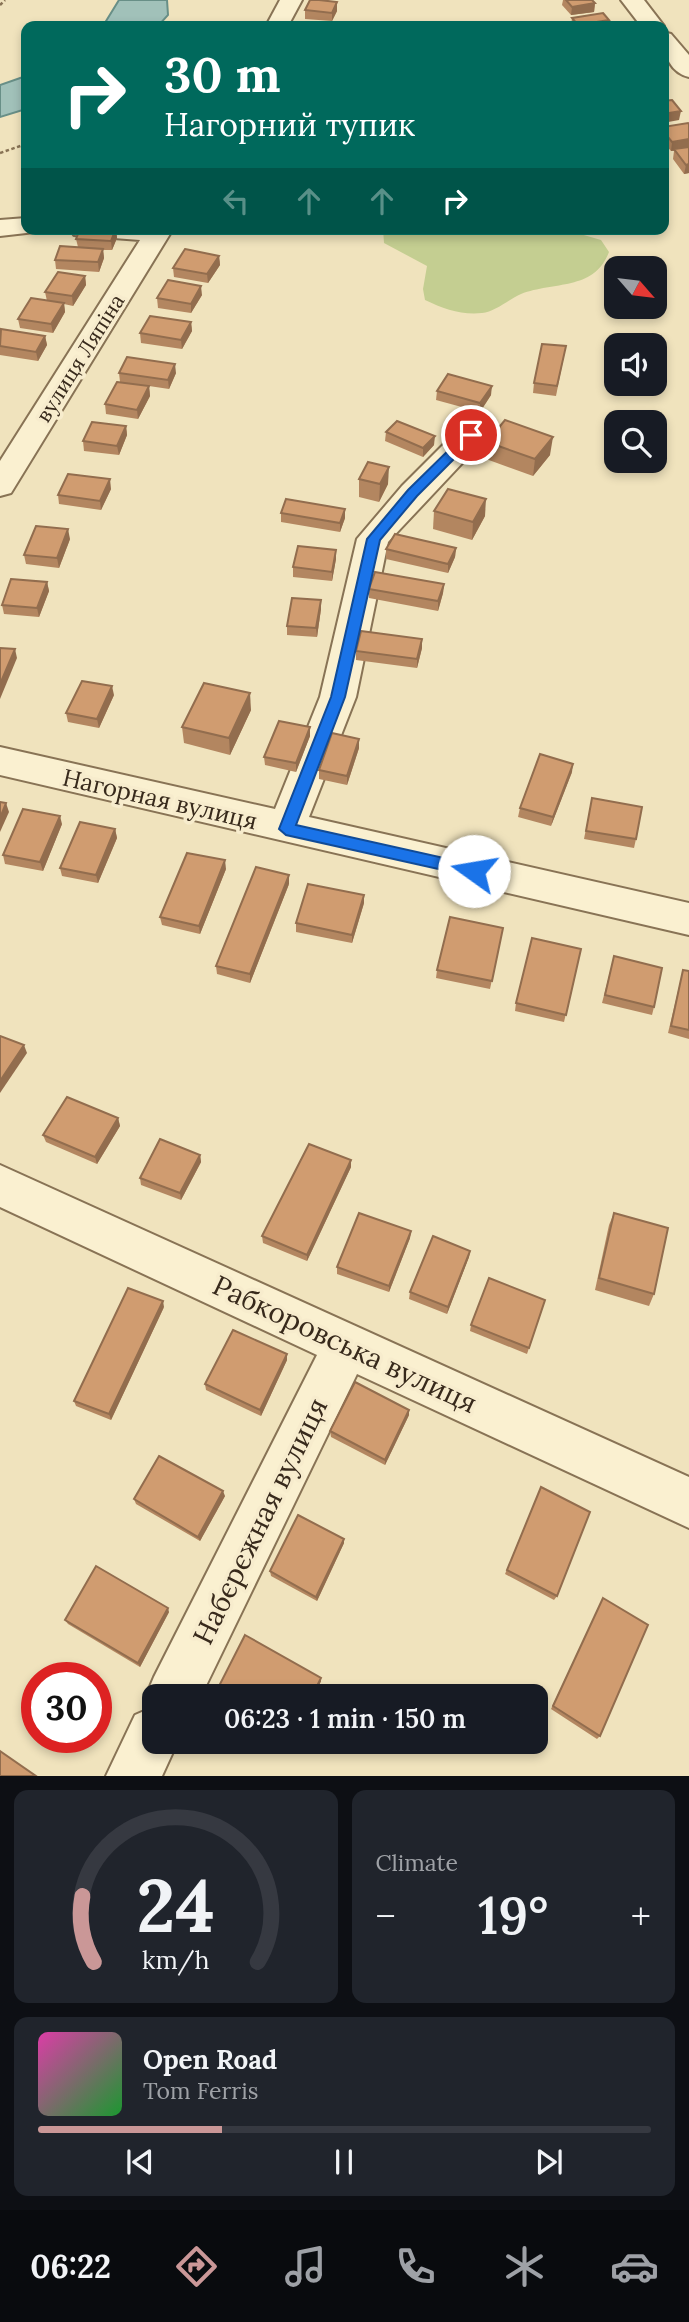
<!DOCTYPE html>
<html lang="en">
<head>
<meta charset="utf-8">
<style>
  body { margin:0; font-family:Lora,serif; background:#20242c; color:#f1f3f6; height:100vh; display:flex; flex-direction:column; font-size:26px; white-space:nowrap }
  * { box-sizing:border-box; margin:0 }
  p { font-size:23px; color:#9ea1a6 }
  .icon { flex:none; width:38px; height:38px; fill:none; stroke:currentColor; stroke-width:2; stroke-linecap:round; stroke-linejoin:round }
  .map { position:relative; height:1776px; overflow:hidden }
  .panel { display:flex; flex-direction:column; gap:14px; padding:14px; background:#0d0f14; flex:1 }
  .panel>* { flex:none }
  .guide { position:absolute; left:21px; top:21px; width:648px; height:214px; border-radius:14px; box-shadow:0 4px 10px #0003; background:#00695c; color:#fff; overflow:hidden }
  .needle { width:46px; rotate:118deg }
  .tools { position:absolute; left:604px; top:256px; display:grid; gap:14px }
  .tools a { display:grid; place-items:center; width:63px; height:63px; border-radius:14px; background:#171b24; box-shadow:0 4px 10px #0003; font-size:35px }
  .speed { position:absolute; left:21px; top:1662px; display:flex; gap:14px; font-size:35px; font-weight:700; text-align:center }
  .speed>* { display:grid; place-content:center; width:91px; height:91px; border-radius:50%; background:#171b24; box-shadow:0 4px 10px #0003; line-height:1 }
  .speed .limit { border:10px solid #d22; background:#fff; color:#111 }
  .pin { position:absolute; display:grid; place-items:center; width:60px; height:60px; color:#fff; margin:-30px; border:4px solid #fff; border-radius:50%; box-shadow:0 2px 7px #0007 }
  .me { position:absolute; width:77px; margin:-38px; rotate:283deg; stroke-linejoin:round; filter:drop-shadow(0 0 5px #0008) }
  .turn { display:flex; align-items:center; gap:24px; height:147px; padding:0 28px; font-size:32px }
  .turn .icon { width:91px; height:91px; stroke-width:2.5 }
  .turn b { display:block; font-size:49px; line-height:60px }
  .lanes { display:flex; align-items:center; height:66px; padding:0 28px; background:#0003; justify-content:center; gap:35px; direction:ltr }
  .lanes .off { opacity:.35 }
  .big { font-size:52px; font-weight:600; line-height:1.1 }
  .panel .widget { flex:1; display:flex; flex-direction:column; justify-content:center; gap:10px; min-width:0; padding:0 24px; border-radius:14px; background:#20242c }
  .panel .dial { align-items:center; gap:0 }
  .dial svg { height:182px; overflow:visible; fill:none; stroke:#363941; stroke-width:7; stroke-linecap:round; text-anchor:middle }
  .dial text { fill:#f1f3f6; stroke:none }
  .song { display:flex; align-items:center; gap:21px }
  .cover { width:84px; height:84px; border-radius:10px; background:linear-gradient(135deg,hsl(320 70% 55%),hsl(130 70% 35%)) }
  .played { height:7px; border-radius:4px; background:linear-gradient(90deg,#ca9797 30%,#363941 30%) }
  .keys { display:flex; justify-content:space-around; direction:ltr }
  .heat { display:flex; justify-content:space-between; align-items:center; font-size:38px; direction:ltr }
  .panel .tiles { flex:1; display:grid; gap:14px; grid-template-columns:1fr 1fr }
  .widget:last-child { grid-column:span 2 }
  .trip { position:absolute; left:142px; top:1684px; width:406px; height:70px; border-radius:14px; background:#171b24; box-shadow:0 4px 10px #0003; font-weight:600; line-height:70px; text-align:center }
  .dock { display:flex; height:112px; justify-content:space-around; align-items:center; background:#090b0e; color:#9ea1a6 }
  .dock .icon { width:49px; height:49px }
  .dock .on { color:#ca9797 }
  .dock b { font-size:32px; color:#f1f3f6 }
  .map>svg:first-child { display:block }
</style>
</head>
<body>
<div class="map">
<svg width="689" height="1776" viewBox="0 0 689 1776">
  <rect width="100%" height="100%" fill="#f0e3bd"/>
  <path fill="#c4ce91" d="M 383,229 L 570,231 L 601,240 L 609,252 C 594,291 555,281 521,294 C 509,299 495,312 482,313 C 461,315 444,309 425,300 L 423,289 L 427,266 L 384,243 Z"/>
  <g fill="#a1c1b9" stroke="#688f87" stroke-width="2">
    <path d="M 119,0 L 167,0 L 168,15 L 158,26 L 103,26 Z"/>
    <path d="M 26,76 L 26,109 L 0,117 L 0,85 Z"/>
  </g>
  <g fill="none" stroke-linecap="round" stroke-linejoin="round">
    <g stroke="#887355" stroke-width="4">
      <g id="minor">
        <path d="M 280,0 L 302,0 L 288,26 L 266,26 Z"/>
        <path d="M 26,218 L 26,229 L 37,229 L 35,232 L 0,236 L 0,220 Z"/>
        <path d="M 70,229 L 173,229 L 11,493 L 0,496 L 0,461 L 140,240 L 74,235 Z"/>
        <path d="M 471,425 L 482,428 L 486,435 L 482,442 L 388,542 L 356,697 L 309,817 L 689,903 L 689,935 L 0,775 L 0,747 L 275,809 L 320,697 L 357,539 L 402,486 L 460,428 Z"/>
        <path d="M 0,1165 L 689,1477 L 689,1528 L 357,1374 L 201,1696 L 154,1696 L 154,1741 L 178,1741 L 162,1776 L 106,1776 L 135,1715 L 151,1708 L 146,1696 L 154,1677 L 317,1355 L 0,1207 Z"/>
      </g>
    </g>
    <g stroke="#887355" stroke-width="4">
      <g id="tertiary">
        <path d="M 621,0 L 644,0 L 664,26 L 641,26 Z"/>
        <path d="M 663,32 L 671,34 L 689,55 L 689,77 C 668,72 663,51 663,32 Z"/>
      </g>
    </g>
    <g stroke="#887355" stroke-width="2.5" stroke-dasharray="3.5 2.5" stroke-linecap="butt">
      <path d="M 0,5 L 5,0"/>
      <path d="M 0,153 L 26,144"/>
    </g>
    <use href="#minor" fill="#faf0d0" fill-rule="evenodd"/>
    <use href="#tertiary" fill="#faf0d0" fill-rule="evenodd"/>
  </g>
  <g fill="#b38660">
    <path d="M 563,0 L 592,0 L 595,3 L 594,12 L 571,15 L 562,5 Z"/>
    <path d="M 305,10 L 337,11 L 332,21 L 305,19 Z"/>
    <path d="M 572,18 L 608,26 L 571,26 Z"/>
    <path d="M 688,123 L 689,173 L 684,174 L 673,159 L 674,151 L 671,151 L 663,142 L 663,127 Z"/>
    <path d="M 116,229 L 117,238 L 112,250 L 103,250 L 104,258 L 99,272 L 56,269 L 55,260 L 78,247 L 76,239 Z"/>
    <path d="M 212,229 L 236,229 L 234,233 Z"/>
    <path d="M 219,256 L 220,265 L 208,283 L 174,277 L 173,268 Z"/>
    <path d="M 85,276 L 86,285 L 73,306 L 64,304 L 65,312 L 53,333 L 20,328 L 18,319 L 47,301 L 45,292 Z"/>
    <path d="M 202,295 L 191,313 L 158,308 L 157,298 Z"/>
    <path d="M 191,322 L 192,331 L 182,349 L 141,343 L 140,333 Z"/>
    <path d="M 0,330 L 45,336 L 47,345 L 38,361 L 0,355 Z"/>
    <path d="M 566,346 L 556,396 L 533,393 L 534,383 Z"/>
    <path d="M 119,373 L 176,373 L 169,389 L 149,386 L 150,396 L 138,419 L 106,414 L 105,404 L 120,382 Z"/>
    <path d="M 437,391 L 491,395 L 480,412 L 436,400 Z"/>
    <path d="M 126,426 L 127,435 L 119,455 L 84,451 L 83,441 Z"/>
    <path d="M 386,432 L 434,445 L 423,457 L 385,441 Z"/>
    <path d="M 487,442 L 550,455 L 533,476 L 486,459 Z"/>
    <path d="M 359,479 L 388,484 L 379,502 L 359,497 Z"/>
    <path d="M 111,489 L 101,510 L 59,504 L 58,495 Z"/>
    <path d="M 434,511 L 485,516 L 472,540 L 433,529 Z"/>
    <path d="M 281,513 L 345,518 L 340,532 L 281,522 Z"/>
    <path d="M 70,539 L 59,568 L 26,564 L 24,555 Z"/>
    <path d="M 456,548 L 455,557 L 448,573 L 386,559 L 386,549 Z"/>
    <path d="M 336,550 L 336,559 L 332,581 L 293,577 L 293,567 Z"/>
    <path d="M 47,582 L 49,591 L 39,617 L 4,614 L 2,605 Z"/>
    <path d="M 444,584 L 443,593 L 438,611 L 369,598 L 369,589 Z"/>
    <path d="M 321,600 L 321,609 L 317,637 L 287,635 L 287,626 Z"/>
    <path d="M 422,648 L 417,668 L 356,660 L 356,651 Z"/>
    <path d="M 114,695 L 99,728 L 68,722 L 66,713 Z"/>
    <path d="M 251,710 L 230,755 L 184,743 L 182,727 Z"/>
    <path d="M 310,727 L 310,736 L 296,772 L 265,765 L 264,757 Z"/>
    <path d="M 359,739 L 359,748 L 347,785 L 319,779 L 319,770 Z"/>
    <path d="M 572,772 L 551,826 L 518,817 L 520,808 Z"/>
    <path d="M 592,798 L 636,839 L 634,848 L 584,839 Z"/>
    <path d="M 62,824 L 43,871 L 5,864 L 3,855 Z"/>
    <path d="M 115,829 L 117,838 L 98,883 L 62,876 L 60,868 Z"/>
    <path d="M 226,869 L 200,934 L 162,925 L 160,917 Z"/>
    <path d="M 289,884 L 250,983 L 217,974 L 216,966 Z"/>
    <path d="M 364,903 L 352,943 L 296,932 L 296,923 Z"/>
    <path d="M 503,928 L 490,989 L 436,978 L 437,970 Z"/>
    <path d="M 581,949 L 564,1022 L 515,1011 L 516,1003 Z"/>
    <path d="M 614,956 L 654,1007 L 652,1015 L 602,1003 Z"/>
    <path d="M 683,970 L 689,971 L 689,1039 L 668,1033 Z"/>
    <path d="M 118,1118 L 120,1126 L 97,1164 L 46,1142 L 43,1135 Z"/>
    <path d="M 200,1155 L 201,1162 L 181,1200 L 141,1185 L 140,1178 Z"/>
    <path d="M 351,1160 L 351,1167 L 307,1261 L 263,1243 L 262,1236 Z"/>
    <path d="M 614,1213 L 654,1294 L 649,1306 L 595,1290 L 609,1225 Z"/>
    <path d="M 411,1231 L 410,1238 L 389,1292 L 337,1274 L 337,1267 Z"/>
    <path d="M 470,1251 L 469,1257 L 447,1314 L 409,1299 L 410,1292 Z"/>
    <path d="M 545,1300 L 527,1354 L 470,1331 L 471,1325 Z"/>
    <path d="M 164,1307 L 111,1420 L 76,1406 L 74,1401 Z"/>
    <path d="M 287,1354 L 287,1360 L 261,1416 L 206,1390 L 205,1384 Z"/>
    <path d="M 409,1410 L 409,1415 L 385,1465 L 331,1437 L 330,1431 Z"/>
    <path d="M 541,1487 L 557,1596 L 554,1600 L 505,1574 Z"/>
    <path d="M 225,1496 L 200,1541 L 136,1504 L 134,1499 Z"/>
    <path d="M 344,1539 L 344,1543 L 317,1601 L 271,1576 L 270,1571 Z"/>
    <path d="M 603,1598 L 600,1736 L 597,1739 L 551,1709 Z"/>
    <path d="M 169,1612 L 140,1667 L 68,1624 L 65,1620 Z"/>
    <path d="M 321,1681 L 314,1696 L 232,1696 L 221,1689 L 219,1686 Z"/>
  </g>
  <g fill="#926d4e">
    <path d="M 337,2 L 337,11 L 332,21 L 332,13 Z"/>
    <path d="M 595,3 L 594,12 L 571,15 L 572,7 Z"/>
    <path d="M 609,20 L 608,26 L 578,26 L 578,25 Z"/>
    <path d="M 681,111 L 679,120 L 663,123 L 663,114 Z"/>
    <path d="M 689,139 L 689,148 L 671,151 L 672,142 Z"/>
    <path d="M 689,164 L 689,173 L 684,174 L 686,165 Z"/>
    <path d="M 116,229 L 117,238 L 112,250 L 111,241 Z"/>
    <path d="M 103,249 L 104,258 L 99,272 L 98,262 Z"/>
    <path d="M 219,256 L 220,265 L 208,283 L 207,274 Z"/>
    <path d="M 85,276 L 86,285 L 73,306 L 72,296 Z"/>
    <path d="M 201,286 L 202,295 L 191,313 L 191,304 Z"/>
    <path d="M 64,303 L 65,312 L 53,333 L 51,324 Z"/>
    <path d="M 191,322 L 192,331 L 182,349 L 181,340 Z"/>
    <path d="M 45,336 L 47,345 L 38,361 L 36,352 Z"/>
    <path d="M 175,364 L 176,373 L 169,389 L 168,380 Z"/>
    <path d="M 149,386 L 150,396 L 138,419 L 137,410 Z"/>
    <path d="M 492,386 L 491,395 L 480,412 L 480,403 Z"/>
    <path d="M 126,426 L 127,435 L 119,455 L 117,446 Z"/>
    <path d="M 435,436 L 434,445 L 423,457 L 423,448 Z"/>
    <path d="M 553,437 L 550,455 L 533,476 L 535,459 Z"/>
    <path d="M 389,467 L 388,484 L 379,502 L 380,484 Z"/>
    <path d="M 110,479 L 111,489 L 101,510 L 100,501 Z"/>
    <path d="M 486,499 L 485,516 L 472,540 L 473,522 Z"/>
    <path d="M 345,509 L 345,518 L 340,532 L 340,523 Z"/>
    <path d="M 68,529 L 70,539 L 59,568 L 57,558 Z"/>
    <path d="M 456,548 L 455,557 L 448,573 L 448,564 Z"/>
    <path d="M 336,550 L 336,559 L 332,581 L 332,572 Z"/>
    <path d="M 47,582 L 49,591 L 39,617 L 37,608 Z"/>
    <path d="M 444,584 L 443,593 L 438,611 L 438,601 Z"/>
    <path d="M 321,600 L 321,609 L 317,637 L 316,628 Z"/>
    <path d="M 422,639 L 422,648 L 417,668 L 417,659 Z"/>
    <path d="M 15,649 L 17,658 L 0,699 L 0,684 Z"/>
    <path d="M 112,686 L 114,695 L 99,728 L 97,719 Z"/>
    <path d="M 250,693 L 251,710 L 230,755 L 229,738 Z"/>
    <path d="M 310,727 L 310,736 L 296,772 L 296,763 Z"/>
    <path d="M 359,739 L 359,748 L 347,785 L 347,776 Z"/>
    <path d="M 573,764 L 572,772 L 551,826 L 553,817 Z"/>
    <path d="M 6,803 L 9,812 L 0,832 L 0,818 Z"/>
    <path d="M 60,816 L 62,824 L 43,871 L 40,862 Z"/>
    <path d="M 115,829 L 117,838 L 98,883 L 96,875 Z"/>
    <path d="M 225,860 L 226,869 L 200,934 L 199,926 Z"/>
    <path d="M 289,875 L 289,884 L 250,983 L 250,974 Z"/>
    <path d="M 364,895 L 364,903 L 352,943 L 352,935 Z"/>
    <path d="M 24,1045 L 27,1053 L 0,1093 L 0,1081 Z"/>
    <path d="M 118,1118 L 120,1126 L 97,1164 L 95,1157 Z"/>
    <path d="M 200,1155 L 201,1162 L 181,1200 L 180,1193 Z"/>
    <path d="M 351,1160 L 351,1167 L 307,1261 L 307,1255 Z"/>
    <path d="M 411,1231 L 410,1238 L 389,1292 L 389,1286 Z"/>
    <path d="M 470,1251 L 469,1257 L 447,1314 L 448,1307 Z"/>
    <path d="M 163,1301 L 164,1307 L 111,1420 L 109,1414 Z"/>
    <path d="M 287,1354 L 287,1360 L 261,1416 L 260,1410 Z"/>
    <path d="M 409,1410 L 409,1415 L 385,1465 L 385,1460 Z"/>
    <path d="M 223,1491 L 225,1496 L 200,1541 L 198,1537 Z"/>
    <path d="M 344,1539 L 344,1543 L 317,1601 L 316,1597 Z"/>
    <path d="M 168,1608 L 169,1612 L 140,1667 L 138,1663 Z"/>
    <path d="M 321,1678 L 321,1681 L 314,1696 L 312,1696 Z"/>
  </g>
  <g fill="#d09c70" stroke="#926d4e" stroke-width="2">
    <path d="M 310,0 L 319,0 L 337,2 L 332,13 L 305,10 Z"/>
    <path d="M 566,0 L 592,0 L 595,3 L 572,7 Z"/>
    <path d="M 603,13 L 609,20 L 578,25 L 572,18 Z"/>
    <path d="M 672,100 L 681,111 L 663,114 L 663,101 Z"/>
    <path d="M 688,123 L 689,124 L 689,139 L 672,142 L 663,131 L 663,127 Z"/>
    <path d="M 689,147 L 689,164 L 686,165 L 674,149 Z"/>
    <path d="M 80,229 L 116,229 L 111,241 L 76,239 Z"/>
    <path d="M 60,246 L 103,249 L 98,262 L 55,260 Z"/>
    <path d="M 185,249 L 219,256 L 207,274 L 173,268 Z"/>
    <path d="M 58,272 L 85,276 L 72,296 L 45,292 Z"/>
    <path d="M 168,280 L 201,286 L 191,304 L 157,298 Z"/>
    <path d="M 31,298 L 64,303 L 51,324 L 18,319 Z"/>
    <path d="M 150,316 L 191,322 L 181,340 L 140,333 Z"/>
    <path d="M 1,329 L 45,336 L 36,352 L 0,346 Z"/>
    <path d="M 542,344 L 566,346 L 557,386 L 534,383 Z"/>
    <path d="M 127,357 L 175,364 L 168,380 L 119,373 Z"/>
    <path d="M 448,374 L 492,386 L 480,403 L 437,391 Z"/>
    <path d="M 117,382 L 149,386 L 137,410 L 105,404 Z"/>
    <path d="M 505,420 L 553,437 L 535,459 L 487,442 Z"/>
    <path d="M 397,421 L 435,436 L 423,448 L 386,432 Z"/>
    <path d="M 92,422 L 126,426 L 117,446 L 83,441 Z"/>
    <path d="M 368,462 L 389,467 L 380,484 L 359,479 Z"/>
    <path d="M 68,474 L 110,479 L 100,501 L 58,495 Z"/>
    <path d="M 448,489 L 486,499 L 473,522 L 434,511 Z"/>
    <path d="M 286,499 L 345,509 L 340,523 L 281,513 Z"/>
    <path d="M 36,526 L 68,529 L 57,558 L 24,555 Z"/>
    <path d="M 395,534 L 456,548 L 448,564 L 386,549 Z"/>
    <path d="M 298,546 L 336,550 L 332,572 L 293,567 Z"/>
    <path d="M 375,572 L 444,584 L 438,601 L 369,589 Z"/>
    <path d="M 11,579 L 47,582 L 37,608 L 2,605 Z"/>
    <path d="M 292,598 L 321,600 L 316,628 L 287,626 Z"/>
    <path d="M 361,631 L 422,639 L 417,659 L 356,651 Z"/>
    <path d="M 0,648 L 15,649 L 0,684 Z"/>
    <path d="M 82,681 L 112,686 L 97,719 L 66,713 Z"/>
    <path d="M 204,683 L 250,693 L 229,738 L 182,727 Z"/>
    <path d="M 279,721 L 310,727 L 296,763 L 264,757 Z"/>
    <path d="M 332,733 L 359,739 L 347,776 L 319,770 Z"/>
    <path d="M 540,754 L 573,764 L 553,817 L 520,808 Z"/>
    <path d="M 592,798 L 642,807 L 636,839 L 586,831 Z"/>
    <path d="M 0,802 L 6,803 L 0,818 Z"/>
    <path d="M 23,809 L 60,816 L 40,862 L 3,855 Z"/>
    <path d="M 80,822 L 115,829 L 96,875 L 60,868 Z"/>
    <path d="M 187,853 L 225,860 L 199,926 L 160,917 Z"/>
    <path d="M 256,867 L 289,875 L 250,974 L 216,966 Z"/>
    <path d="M 308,884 L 364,895 L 352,935 L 296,923 Z"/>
    <path d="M 450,917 L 503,928 L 492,981 L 437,970 Z"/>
    <path d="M 532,938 L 581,949 L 566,1015 L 516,1003 Z"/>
    <path d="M 614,956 L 662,968 L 654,1007 L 605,995 Z"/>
    <path d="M 683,970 L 689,971 L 689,1030 L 671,1026 Z"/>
    <path d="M 0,1036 L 24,1045 L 0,1081 Z"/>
    <path d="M 67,1097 L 118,1118 L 95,1157 L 43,1135 Z"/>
    <path d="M 160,1139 L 200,1155 L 180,1193 L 140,1178 Z"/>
    <path d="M 309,1144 L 351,1160 L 307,1255 L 262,1236 Z"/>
    <path d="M 359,1213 L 411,1231 L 389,1286 L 337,1267 Z"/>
    <path d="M 614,1213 L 668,1228 L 654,1294 L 599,1278 Z"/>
    <path d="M 433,1236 L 470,1251 L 448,1307 L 410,1292 Z"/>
    <path d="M 489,1278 L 545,1300 L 529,1348 L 471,1325 Z"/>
    <path d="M 128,1288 L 163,1301 L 109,1414 L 74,1401 Z"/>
    <path d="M 233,1330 L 287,1354 L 260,1410 L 205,1384 Z"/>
    <path d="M 355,1382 L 409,1410 L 385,1460 L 330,1431 Z"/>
    <path d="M 159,1456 L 223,1491 L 198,1537 L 134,1499 Z"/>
    <path d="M 541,1487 L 590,1512 L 557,1596 L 507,1570 Z"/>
    <path d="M 298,1515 L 344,1539 L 316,1597 L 270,1571 Z"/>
    <path d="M 96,1566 L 168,1608 L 138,1663 L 65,1620 Z"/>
    <path d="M 603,1598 L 648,1625 L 600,1736 L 553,1706 Z"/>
    <path d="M 245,1635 L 321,1678 L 312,1696 L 236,1696 L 219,1686 Z"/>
    <path d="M 0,1751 L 36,1776 L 0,1776 Z"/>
  </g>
  <path fill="#1a73e8" stroke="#114b97" stroke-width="2" d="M 467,432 L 478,435 L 417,496 L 380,540 L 345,697 L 296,825 L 480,866 L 482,871 L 474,877 L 286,835 L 279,829 L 331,697 L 367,539 L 408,490 Z"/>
  <g text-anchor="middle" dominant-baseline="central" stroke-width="7" stroke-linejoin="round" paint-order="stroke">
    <g font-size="21" fill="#37291b" stroke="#f7eccd">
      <text transform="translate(80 358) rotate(-58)">вулиця Ляпіна</text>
    </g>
    <g font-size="24" fill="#37291b" stroke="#f7eccd">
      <text transform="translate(160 799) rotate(13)">Нагорная вулиця</text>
    </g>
    <g font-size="28" fill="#37291b" stroke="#f7eccd">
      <text transform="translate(345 1344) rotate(25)">Рабкоровська вулиця</text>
      <text transform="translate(260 1521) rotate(-64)">Набєрєжная вулиця</text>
    </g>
  </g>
</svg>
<div class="tools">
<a><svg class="needle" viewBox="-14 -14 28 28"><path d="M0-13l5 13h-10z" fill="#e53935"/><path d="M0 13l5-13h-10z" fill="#9ea1a6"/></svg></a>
<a><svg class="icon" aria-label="sound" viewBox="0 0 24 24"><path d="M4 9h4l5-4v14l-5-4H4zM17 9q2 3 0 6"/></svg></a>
<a><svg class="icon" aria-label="search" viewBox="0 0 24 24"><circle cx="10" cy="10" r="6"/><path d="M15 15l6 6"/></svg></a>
</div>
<div class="speed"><div class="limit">30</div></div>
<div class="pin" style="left:471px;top:435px;background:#d93025"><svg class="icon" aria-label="arrive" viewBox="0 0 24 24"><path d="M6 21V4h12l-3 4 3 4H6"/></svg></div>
<svg class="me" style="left:474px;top:871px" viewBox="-20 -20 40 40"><circle r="19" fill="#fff"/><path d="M0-13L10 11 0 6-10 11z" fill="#1a73e8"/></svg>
<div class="trip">06:23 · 1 min · 150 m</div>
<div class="guide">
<div class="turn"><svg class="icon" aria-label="right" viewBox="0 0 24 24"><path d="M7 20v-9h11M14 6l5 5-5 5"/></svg><div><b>30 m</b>Нагорний тупик</div></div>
<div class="lanes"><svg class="icon off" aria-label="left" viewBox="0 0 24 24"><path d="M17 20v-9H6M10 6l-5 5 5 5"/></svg><svg class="icon off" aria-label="ahead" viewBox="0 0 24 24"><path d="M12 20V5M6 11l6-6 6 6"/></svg><svg class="icon off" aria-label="ahead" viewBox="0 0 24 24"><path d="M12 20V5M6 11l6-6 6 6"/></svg><svg class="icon" aria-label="right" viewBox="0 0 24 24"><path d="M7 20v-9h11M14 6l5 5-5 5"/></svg></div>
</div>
</div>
<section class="panel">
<div class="tiles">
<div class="widget dial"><svg viewBox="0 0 100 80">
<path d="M14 69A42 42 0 1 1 86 69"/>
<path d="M14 69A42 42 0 0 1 9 40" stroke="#ca9797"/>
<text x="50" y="56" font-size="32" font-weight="700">24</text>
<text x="50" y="72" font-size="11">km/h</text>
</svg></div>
<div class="widget"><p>Climate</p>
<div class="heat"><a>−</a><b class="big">19°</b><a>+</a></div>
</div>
<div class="widget">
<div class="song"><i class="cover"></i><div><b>Open Road</b><p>Tom Ferris</p></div></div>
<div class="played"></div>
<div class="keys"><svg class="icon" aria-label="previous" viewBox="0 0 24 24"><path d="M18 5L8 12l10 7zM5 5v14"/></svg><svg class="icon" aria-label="pause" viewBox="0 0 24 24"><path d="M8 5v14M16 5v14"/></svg><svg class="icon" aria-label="next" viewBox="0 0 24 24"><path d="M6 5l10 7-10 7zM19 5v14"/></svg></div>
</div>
</div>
</section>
<nav class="dock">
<b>06:22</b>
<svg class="icon on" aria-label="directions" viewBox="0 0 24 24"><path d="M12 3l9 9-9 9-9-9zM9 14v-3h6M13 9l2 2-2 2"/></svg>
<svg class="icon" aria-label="music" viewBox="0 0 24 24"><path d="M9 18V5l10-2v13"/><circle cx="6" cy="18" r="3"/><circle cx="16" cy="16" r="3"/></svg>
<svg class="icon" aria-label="phone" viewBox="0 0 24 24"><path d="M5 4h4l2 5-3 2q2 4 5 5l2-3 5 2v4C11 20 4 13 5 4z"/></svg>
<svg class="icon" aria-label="climate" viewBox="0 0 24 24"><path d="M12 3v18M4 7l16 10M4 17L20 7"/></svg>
<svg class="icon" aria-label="car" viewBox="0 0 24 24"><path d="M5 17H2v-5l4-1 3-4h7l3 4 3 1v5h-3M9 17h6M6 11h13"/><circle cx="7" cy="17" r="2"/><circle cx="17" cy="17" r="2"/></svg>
</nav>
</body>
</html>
